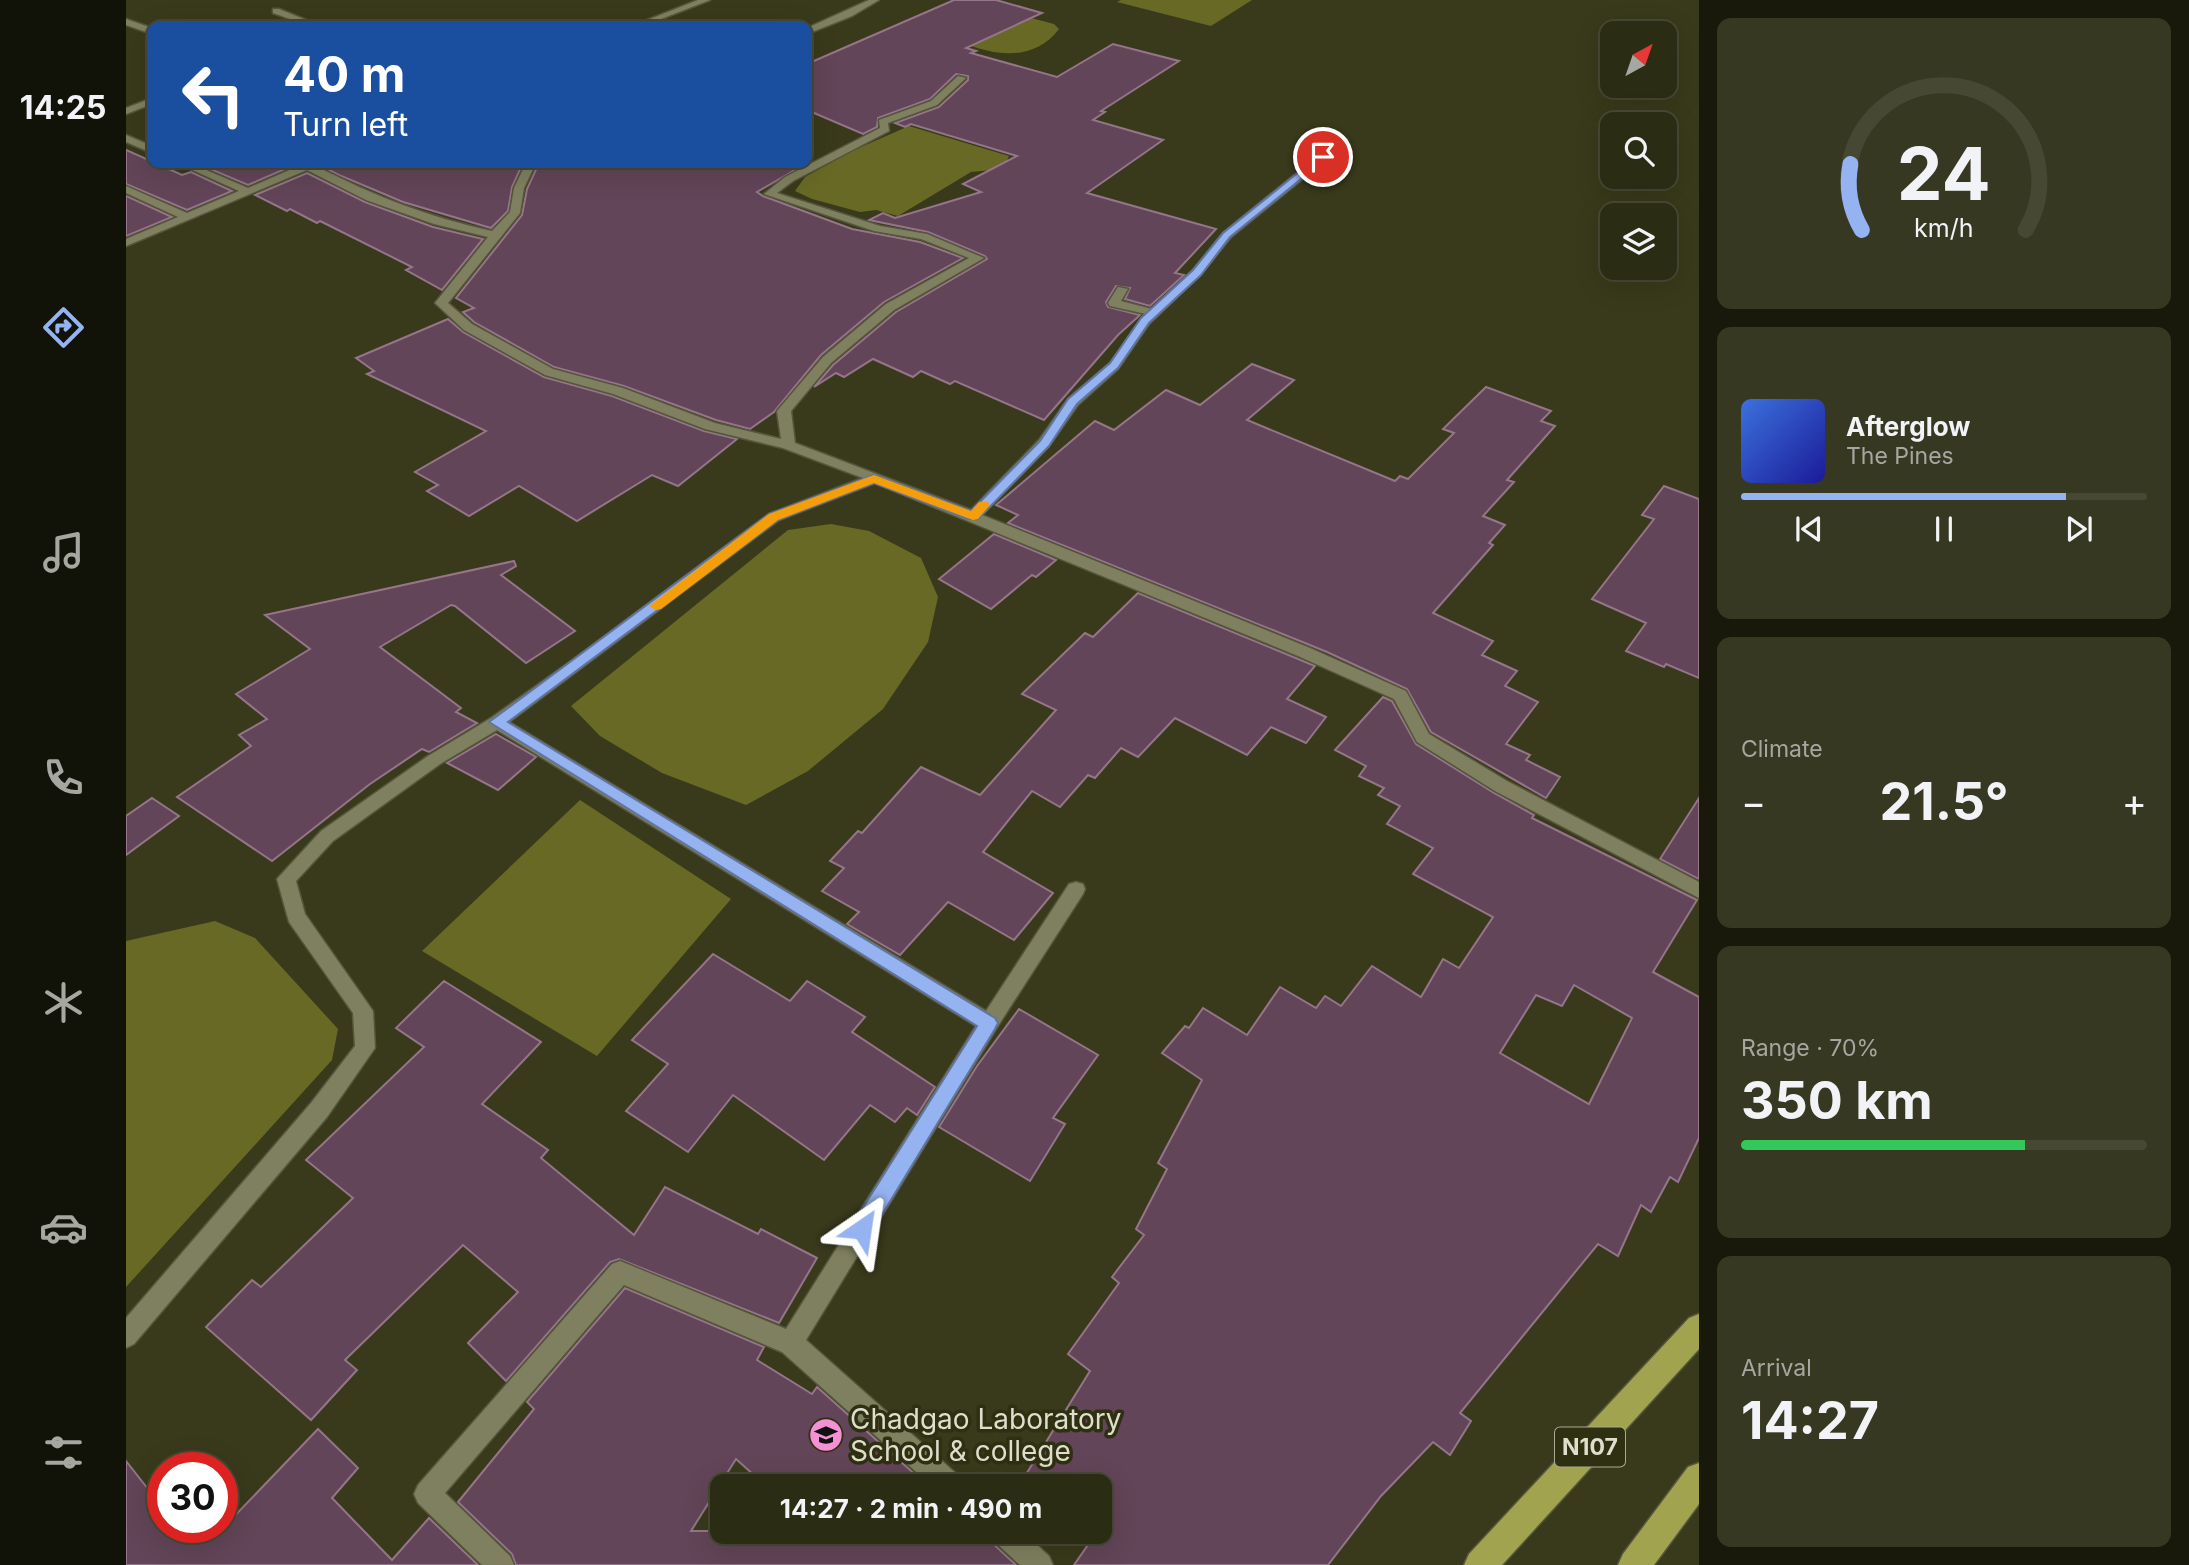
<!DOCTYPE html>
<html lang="en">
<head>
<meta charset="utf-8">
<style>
  body { margin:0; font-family:Inter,sans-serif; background:#373822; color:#f1f3f6; height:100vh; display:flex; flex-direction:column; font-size:26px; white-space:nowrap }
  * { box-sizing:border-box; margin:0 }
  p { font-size:23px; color:#a6a7a0 }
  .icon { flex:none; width:38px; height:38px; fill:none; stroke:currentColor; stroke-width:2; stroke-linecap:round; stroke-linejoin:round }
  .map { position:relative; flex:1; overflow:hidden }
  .drawer { display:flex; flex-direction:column; gap:18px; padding:18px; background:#18180b; width:490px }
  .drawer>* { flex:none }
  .guide { position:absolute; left:21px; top:21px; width:665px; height:147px; border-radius:14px; box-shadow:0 7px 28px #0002,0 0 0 2px #474834; background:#1a4fa0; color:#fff; overflow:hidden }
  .needle { width:46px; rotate:40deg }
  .buttons { position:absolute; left:1474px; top:21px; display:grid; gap:14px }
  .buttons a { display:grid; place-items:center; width:77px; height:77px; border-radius:14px; background:#2b2c14; box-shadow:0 7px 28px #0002,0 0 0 2px #474834; font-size:35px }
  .speed { position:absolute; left:21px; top:1452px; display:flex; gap:14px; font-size:35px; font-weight:700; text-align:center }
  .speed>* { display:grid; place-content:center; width:91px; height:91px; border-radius:50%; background:#2b2c14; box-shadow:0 7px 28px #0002,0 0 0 2px #474834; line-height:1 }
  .speed .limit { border:10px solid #d22; background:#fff; color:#111 }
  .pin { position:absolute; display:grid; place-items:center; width:60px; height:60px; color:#fff; margin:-30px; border:4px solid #fff; border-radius:50%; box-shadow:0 2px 7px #0007 }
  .me { position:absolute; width:77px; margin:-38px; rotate:32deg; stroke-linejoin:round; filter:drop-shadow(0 0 5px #0008) }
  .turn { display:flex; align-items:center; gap:24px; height:147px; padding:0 21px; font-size:32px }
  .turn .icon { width:91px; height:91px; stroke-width:2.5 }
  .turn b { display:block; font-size:49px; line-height:60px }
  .big { font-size:52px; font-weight:700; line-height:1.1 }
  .drawer .card { flex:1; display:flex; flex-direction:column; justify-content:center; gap:10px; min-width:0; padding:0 24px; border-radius:14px; background:#373822 }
  .drawer .dial { align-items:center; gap:0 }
  .dial svg { height:182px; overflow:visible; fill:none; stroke:#474834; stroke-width:7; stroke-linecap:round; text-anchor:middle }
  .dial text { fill:#f1f3f6; stroke:none }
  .song { display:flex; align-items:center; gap:21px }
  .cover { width:84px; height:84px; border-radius:10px; background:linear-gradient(135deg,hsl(220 70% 55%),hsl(240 70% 35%)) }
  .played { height:7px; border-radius:4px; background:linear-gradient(90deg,#95b2f1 80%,#474834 80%) }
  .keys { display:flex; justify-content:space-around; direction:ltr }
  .heat { display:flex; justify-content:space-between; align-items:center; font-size:38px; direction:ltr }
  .charge { height:10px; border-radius:5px; background:linear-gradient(90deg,#34c759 70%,#474834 0) }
  .trip { position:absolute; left:584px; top:1474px; width:402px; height:70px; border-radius:14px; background:#2b2c14; box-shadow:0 7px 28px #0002,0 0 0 2px #474834; font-weight:700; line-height:70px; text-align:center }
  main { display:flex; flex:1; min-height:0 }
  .tab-bar { display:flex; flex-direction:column; width:126px; justify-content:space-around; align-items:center; background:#111208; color:#a6a7a0 }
  .tab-bar .icon { width:49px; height:49px }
  .tab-bar .selected { color:#95b2f1 }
  .tab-bar b { font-size:32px; color:#f1f3f6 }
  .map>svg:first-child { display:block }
</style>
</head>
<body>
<main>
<nav class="tab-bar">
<b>14:25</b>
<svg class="icon selected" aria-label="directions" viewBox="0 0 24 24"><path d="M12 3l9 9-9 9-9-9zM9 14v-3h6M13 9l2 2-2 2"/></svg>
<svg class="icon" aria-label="music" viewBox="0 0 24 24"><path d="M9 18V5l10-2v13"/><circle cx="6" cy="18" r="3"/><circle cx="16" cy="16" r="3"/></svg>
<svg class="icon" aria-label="phone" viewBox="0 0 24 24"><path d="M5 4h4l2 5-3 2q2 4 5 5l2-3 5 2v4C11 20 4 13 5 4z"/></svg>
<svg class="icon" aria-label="climate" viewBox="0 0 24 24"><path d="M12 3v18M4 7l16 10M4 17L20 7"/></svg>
<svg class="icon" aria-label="car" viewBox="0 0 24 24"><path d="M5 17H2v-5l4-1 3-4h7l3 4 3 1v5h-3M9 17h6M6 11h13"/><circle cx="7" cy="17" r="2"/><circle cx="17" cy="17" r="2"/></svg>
<svg class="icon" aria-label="filters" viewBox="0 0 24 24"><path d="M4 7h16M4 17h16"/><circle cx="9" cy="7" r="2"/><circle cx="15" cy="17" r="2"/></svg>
</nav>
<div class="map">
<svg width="1573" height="1565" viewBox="0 0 1573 1565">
  <rect width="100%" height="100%" fill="#393a1b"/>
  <g fill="#686925">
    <path d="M 995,0 L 1126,0 L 1085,26 L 991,2 Z"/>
    <path d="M 879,11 L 928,24 L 933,29 C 908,62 869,56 835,42 Z"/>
    <path d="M 783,126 L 883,156 L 877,169 L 845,172 L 772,216 L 750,210 L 734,212 L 686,199 L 669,191 L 679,177 L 726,151 Z"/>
    <path d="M 705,524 L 743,531 L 795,558 L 812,597 L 802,642 L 757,709 L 682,771 L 620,805 L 536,773 L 474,736 L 445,706 L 662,530 Z"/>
    <path d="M 454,800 L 605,899 L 471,1056 L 296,951 Z"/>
    <path d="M 89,921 L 129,938 L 212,1029 L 206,1060 L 0,1287 L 0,941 Z"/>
  </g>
  <g fill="#624558" stroke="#947589" stroke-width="2" fill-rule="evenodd">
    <path d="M 828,0 L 870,0 L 916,13 L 840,48 L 850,51 L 845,53 L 931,77 L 987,44 L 1053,61 L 975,111 L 979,112 L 967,120 L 1037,140 L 961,193 L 1090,229 L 1049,273 L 1058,275 L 1024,306 L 999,299 L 1004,288 L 990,286 L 980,302 L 982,307 L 1014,315 L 992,335 L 918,420 L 829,381 L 824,384 L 795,371 L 787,377 L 747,359 L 718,377 L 710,373 L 688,387 L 707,365 L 770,312 L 861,259 L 859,256 L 802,232 L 743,220 L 757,213 L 769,218 L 855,192 L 837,184 L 891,156 L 785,124 L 779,127 L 769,123 L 813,107 L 842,80 L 842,76 L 830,74 L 804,99 L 752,118 L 751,127 L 737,134 L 681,110 L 681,64 Z"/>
    <path d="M 0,150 L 56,175 L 65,172 L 106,191 L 61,210 L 0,184 Z"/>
    <path d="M 70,163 L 173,163 L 122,185 Z"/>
    <path d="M 196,163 L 397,163 L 386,187 L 382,211 L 365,228 L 277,202 L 213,175 L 195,166 Z"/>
    <path d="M 413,163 L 496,163 L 523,168 L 524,163 L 681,163 L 631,192 L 637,196 L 726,229 L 794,242 L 837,258 L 758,302 L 695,355 L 648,412 L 624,429 L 590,420 L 498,386 L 428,367 L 348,322 L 337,312 L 348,308 L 330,298 L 396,215 L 401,189 Z"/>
    <path d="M 181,173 L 239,202 L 307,227 L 357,239 L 316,290 L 280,270 L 286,267 L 194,221 L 191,223 L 164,209 L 161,211 L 129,195 Z"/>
    <path d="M 0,196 L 46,217 L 0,236 Z"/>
    <path d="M 322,319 L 337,332 L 418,377 L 486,396 L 578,431 L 611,439 L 552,486 L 526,475 L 451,521 L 393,486 L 343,516 L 301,491 L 312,485 L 289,472 L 360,431 L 241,374 L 248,371 L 230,358 Z"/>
    <path d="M 1126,364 L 1168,380 L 1121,420 L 1269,481 L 1274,476 L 1282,479 L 1328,433 L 1317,429 L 1360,387 L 1425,411 L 1415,421 L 1429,426 L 1381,480 L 1388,482 L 1357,516 L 1379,525 L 1363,543 L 1367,545 L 1307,613 L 1367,641 L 1356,655 L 1391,671 L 1379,686 L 1412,702 L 1380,744 L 1404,755 L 1400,760 L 1434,777 L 1420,798 L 1305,732 L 1281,689 L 1201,652 L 882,523 L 892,515 L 870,505 L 969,421 L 988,430 L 1040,390 L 1074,405 Z"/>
    <path d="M 1538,486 L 1573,499 L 1573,678 L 1540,664 L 1538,667 L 1500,651 L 1520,623 L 1466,599 L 1528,519 L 1516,515 Z"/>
    <path d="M 868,534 L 930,560 L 910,577 L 906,575 L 865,609 L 813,579 Z"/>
    <path d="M 388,561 L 390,566 L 375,575 L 449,631 L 400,663 L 329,606 L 325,605 L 254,647 L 335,708 L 330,712 L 351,723 L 303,752 L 296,749 L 244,784 L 146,861 L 51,797 L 125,746 L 113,735 L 141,719 L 110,694 L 184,649 L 139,615 Z"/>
    <path d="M 1012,593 L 1189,666 L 1161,699 L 1200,717 L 1180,743 L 1145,727 L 1121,755 L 1049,718 L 1012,757 L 995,748 L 969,778 L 962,775 L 934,807 L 906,791 L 857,852 L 927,893 L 888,940 L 822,902 L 774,955 L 721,924 L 733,912 L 696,891 L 718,868 L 704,861 L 732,831 L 736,833 L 795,767 L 854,795 L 930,710 L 896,694 L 959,633 L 967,637 Z"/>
    <path d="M 1257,697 L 1266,701 L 1290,744 L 1368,793 L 1408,815 L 1406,818 L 1571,900 L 1527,972 L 1573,997 L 1573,1138 L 1552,1182 L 1544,1177 L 1525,1212 L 1515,1205 L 1492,1256 L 1472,1244 L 1334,1413 L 1345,1421 L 1324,1455 L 1307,1442 L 1255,1496 L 1202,1565 L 948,1565 L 966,1539 L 956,1531 L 975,1531 L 975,1486 L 894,1484 L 964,1371 L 942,1354 L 993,1283 L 986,1277 L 1018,1235 L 1010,1229 L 1041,1169 L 1032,1163 L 1076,1080 L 1036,1053 L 1059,1026 L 1063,1028 L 1077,1008 L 1121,1035 L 1154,987 L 1190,1008 L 1199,996 L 1215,1006 L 1246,966 L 1295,997 L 1317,959 L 1333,968 L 1367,917 L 1287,874 L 1307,848 L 1261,824 L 1274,806 L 1252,795 L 1258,788 L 1233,776 L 1240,766 L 1209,750 ZM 1448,985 L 1506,1018 L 1463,1104 L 1374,1053 L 1410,995 L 1436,1006 Z"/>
    <path d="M 370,734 L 410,757 L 372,790 L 321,763 Z"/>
    <path d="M 26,798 L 53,816 L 0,855 L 0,816 Z"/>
    <path d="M 1573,798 L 1573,879 L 1534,859 Z"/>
    <path d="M 587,954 L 664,1001 L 681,981 L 739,1017 L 726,1032 L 809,1087 L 791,1115 L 781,1108 L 769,1122 L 744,1105 L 698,1160 L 607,1095 L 562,1152 L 500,1111 L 542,1064 L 506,1040 Z"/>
    <path d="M 318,981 L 415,1042 L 356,1104 L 422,1150 L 415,1158 L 508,1235 L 539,1187 L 632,1234 L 635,1229 L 691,1258 L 653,1323 L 493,1259 L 484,1262 L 380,1381 L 342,1343 L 392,1292 L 337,1245 L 219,1360 L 231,1370 L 185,1420 L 80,1327 L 126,1280 L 135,1287 L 227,1198 L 180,1160 L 298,1047 L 270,1028 Z"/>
    <path d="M 893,1009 L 972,1055 L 927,1118 L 939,1124 L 904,1181 L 813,1127 L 851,1066 Z"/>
    <path d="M 499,1288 L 638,1347 L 631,1360 L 686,1394 L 691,1387 L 802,1486 L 640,1486 L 610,1459 L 565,1531 L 861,1531 L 865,1542 L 890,1565 L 390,1565 L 386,1554 L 332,1502 L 408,1409 L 401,1402 Z"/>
    <path d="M 192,1429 L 232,1468 L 206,1498 L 266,1560 L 303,1518 L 352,1565 L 0,1565 L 0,1461 L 37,1508 L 37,1528 L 97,1528 Z"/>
  </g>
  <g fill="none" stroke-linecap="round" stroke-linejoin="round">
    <g stroke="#55563b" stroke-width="3">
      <g id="minor">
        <path d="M 572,0 L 584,0 L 517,26 L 506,26 Z"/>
        <path d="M 743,0 L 753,0 L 726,16 L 681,34 L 681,28 Z"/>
        <path d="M 147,9 L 153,9 L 195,26 L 184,26 L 147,13 Z"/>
        <path d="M 0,19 L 26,28 L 26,34 L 0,25 Z"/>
        <path d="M 832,76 L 840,78 L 811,105 L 762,123 L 763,131 L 667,181 L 651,193 L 754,226 L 801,234 L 858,258 L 768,310 L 705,363 L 665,411 L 669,443 L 845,510 L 913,440 L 942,399 L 984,363 L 1020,314 L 984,306 L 982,303 L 992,287 L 1002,289 L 995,301 L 1026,309 L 1067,270 L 1097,233 L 1213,139 L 1221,139 L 1221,143 L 1105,237 L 1075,274 L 1023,324 L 992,369 L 952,405 L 923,446 L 856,515 L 1184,648 L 1280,691 L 1303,734 L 1381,781 L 1573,882 L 1573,898 L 1369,791 L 1291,742 L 1268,699 L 1172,656 L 749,483 L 653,520 L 383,722 L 860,1011 L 943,884 L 950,882 L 957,884 L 959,889 L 957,894 L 870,1029 L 680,1340 L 834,1477 L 838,1486 L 806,1486 L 656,1352 L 498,1285 L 319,1493 L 384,1556 L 388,1565 L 356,1565 L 292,1503 L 288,1494 L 292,1485 L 486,1264 L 494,1261 L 660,1329 L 850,1026 L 371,730 L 314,764 L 207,841 L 170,881 L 179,914 L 247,1011 L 249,1048 L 201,1117 L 8,1344 L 0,1348 L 0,1318 L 185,1103 L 229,1046 L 227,1013 L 163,922 L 151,879 L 195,831 L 302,756 L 365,718 L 444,662 L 643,514 L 737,478 L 657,448 L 579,429 L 487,394 L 419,375 L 338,330 L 309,303 L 362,237 L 308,224 L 240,200 L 181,170 L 0,246 L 0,239 L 52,217 L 0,193 L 0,186 L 61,213 L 113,191 L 51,163 L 64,163 L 122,188 L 177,164 L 194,163 L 190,166 C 251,197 299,216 366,231 L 384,212 L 388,188 L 400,163 L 410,163 L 398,188 L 394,213 L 322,303 L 346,324 L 427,369 L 497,388 L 589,423 L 655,439 L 651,411 L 697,357 L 760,304 L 843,258 L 795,239 L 748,231 L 638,194 L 659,177 L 754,128 L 753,120 L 805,101 Z"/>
        <path d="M 26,98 L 26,104 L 0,114 L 0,108 Z"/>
        <path d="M 0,135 L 26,146 L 26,153 L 0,142 Z"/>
        <path d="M 863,1531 L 896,1531 L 923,1556 L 927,1565 L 894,1565 L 867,1540 Z"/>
      </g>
    </g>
    <g stroke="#55563b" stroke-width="3">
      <g id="highway">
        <path d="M 1573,1314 L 1573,1349 L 1376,1565 L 1338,1565 L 1343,1554 L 1563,1318 Z"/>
        <path d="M 1573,1463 L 1573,1504 L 1528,1565 L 1492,1565 L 1497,1554 L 1562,1467 Z"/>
      </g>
    </g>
    <use href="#minor" fill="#7f805f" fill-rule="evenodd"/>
    <use href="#highway" fill="#a2a34e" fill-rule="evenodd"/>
  </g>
  <path fill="#95b2f1" stroke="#61749d" stroke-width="2" d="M 1194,155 L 1202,157 L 1104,237 L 1075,275 L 1023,323 L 992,368 L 951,404 L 923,446 L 852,519 L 842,519 L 748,483 L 652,520 L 382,722 L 869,1018 L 872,1023 L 869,1029 L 743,1236 L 736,1239 L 728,1236 L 725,1229 L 728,1222 L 851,1026 L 363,722 L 643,514 L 748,475 L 845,511 L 914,441 L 942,399 L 984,363 L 1015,318 L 1067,270 L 1097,233 Z"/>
  <path fill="#f59e0b" d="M 748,475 L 845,511 L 853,502 L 862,502 L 864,505 L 852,519 L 847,520 L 748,483 L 652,520 L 535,609 L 530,610 L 523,606 L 643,514 Z"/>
  <defs>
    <g id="university-disc" transform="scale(1.75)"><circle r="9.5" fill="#f491d4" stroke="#2f2f11"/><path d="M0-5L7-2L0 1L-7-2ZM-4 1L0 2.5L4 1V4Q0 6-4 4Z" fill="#111"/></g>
  </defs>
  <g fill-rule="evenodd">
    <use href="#university-disc" x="700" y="1435"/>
  </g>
  <g text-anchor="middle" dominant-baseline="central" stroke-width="7" stroke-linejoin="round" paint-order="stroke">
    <rect fill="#2f2f11" stroke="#a9aa94" stroke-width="2" x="1429" y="1427.5" width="70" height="39" rx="5"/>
    <g font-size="23" font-weight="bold" fill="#dddecc">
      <text x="1464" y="1447">N107</text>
    </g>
    <g font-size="28" fill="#dddecc" stroke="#2f2f11" text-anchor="start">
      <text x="724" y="1419">Chadgao Laboratory<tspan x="724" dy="32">School &amp; college</tspan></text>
    </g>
  </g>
</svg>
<div class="buttons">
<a><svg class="needle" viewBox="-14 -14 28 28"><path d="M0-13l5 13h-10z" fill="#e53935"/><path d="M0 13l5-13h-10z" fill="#a6a7a0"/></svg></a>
<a><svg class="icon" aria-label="search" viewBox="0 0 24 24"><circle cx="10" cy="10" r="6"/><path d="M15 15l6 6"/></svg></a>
<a><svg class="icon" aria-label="layers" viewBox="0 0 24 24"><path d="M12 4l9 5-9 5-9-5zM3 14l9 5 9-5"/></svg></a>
</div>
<div class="speed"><div class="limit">30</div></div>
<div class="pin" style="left:1197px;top:157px;background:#d93025"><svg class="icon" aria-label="arrive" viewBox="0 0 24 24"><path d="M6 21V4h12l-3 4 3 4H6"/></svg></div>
<svg class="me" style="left:736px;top:1229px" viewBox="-20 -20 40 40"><path d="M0-17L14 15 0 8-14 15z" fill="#95b2f1" stroke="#fff" stroke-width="4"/></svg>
<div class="trip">14:27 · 2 min · 490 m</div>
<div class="guide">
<div class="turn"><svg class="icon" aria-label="left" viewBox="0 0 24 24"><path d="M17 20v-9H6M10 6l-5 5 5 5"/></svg><div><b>40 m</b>Turn left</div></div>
</div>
</div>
<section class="drawer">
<div class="card dial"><svg viewBox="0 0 100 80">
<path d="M14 69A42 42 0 1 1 86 69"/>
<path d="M14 69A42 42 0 0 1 9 40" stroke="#95b2f1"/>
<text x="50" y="56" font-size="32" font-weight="700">24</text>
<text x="50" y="72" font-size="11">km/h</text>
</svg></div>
<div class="card">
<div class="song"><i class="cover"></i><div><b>Afterglow</b><p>The Pines</p></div></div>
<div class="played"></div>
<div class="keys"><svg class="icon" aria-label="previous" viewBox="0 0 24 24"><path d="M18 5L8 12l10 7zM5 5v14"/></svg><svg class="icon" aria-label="pause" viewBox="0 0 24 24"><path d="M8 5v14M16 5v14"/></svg><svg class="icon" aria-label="next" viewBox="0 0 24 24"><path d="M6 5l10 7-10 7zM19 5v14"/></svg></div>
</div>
<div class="card"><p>Climate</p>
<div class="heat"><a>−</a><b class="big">21.5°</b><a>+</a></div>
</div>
<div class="card"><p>Range · 70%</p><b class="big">350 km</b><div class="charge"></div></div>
<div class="card"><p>Arrival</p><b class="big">14:27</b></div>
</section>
</main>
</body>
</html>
